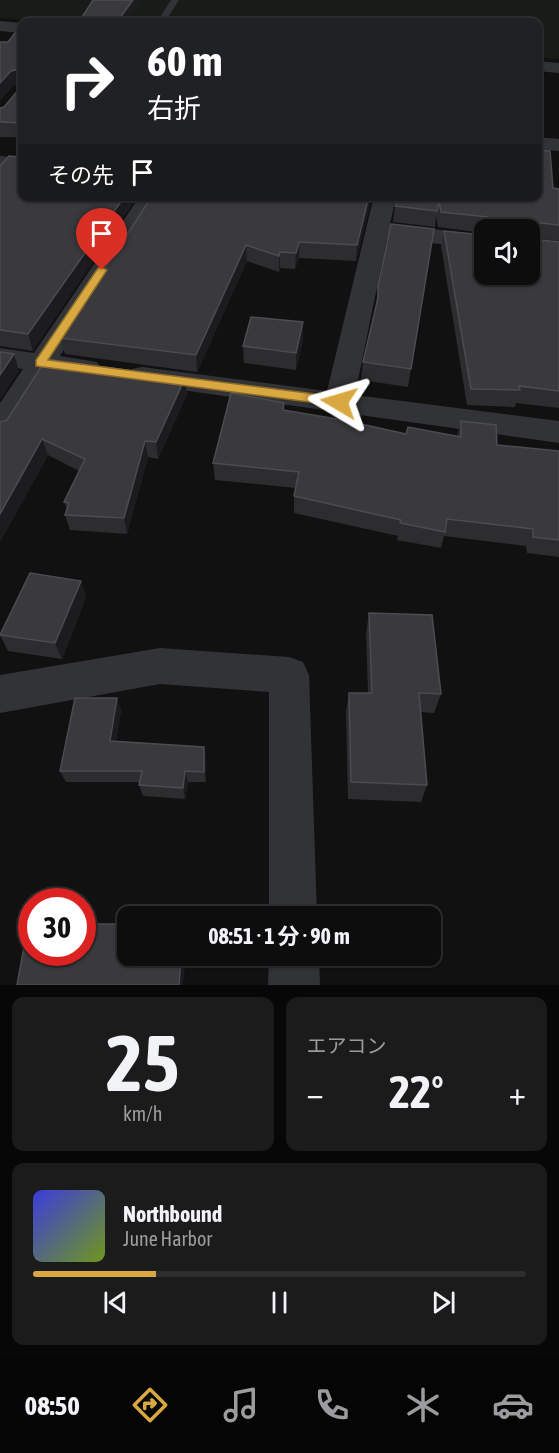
<!DOCTYPE html>
<html lang="ja">
<head>
<meta charset="utf-8">
<style>
  body { margin:0; font-family:"Asap Condensed","Noto Sans JP",sans-serif; background:#1b1b1c; color:#f1f3f6; height:100vh; display:flex; flex-direction:column; font-size:22px; white-space:nowrap }
  * { box-sizing:border-box; margin:0 }
  p { font-size:20px; color:#9a9c9e }
  .icon { flex:none; width:33px; height:33px; fill:none; stroke:currentColor; stroke-width:2; stroke-linecap:round; stroke-linejoin:round }
  .map { position:relative; height:985px; overflow:hidden }
  .panel { display:flex; flex-direction:column; gap:12px; padding:12px; background:#070708; flex:1 }
  .panel>* { flex:none }
  .guide { position:absolute; left:18px; top:18px; width:524px; height:183px; border-radius:12px; box-shadow:0 2px 4px #0004,0 0 0 2px #2d2d2e; background:#202124; color:#fff; overflow:hidden }
  .fabs { position:absolute; left:474px; top:219px; display:grid; gap:12px }
  .fabs a { display:grid; place-items:center; width:66px; height:66px; border-radius:12px; background:#0d0d0e; box-shadow:0 2px 4px #0004,0 0 0 2px #2d2d2e; font-size:30px }
  .speed { position:absolute; left:18px; top:888px; display:flex; gap:12px; font-size:30px; font-weight:700; text-align:center }
  .speed>* { display:grid; place-content:center; width:78px; height:78px; border-radius:50%; background:#0d0d0e; box-shadow:0 2px 4px #0004,0 0 0 2px #2d2d2e; line-height:1 }
  .speed .limit { border:9px solid #d22; background:#fff; color:#111 }
  .pin { position:absolute; display:grid; place-items:center; width:51px; height:51px; color:#fff; margin:-62px -26px; border-radius:50% 50% 50% 0; rotate:-45deg; box-shadow:0 0 6px #0007 }
  .pin .icon { rotate:45deg }
  .me { position:absolute; width:66px; margin:-33px; rotate:277deg; stroke-linejoin:round; filter:drop-shadow(0 0 4px #0008) }
  .turn { display:flex; align-items:center; gap:21px; height:126px; padding:0 30px; font-size:27px }
  .turn .icon { width:78px; height:78px; stroke-width:2.5 }
  .turn b { display:block; font-size:42px; line-height:51px }
  .then { display:flex; align-items:center; height:57px; padding:0 30px; background:#0003; gap:12px; font-size:22px }
  .big { font-size:45px; font-weight:700; line-height:1.1 }
  .panel .widget { flex:1; display:flex; flex-direction:column; justify-content:center; gap:9px; min-width:0; padding:0 21px; border-radius:12px; background:#1b1b1c }
  .panel .dial { align-items:center; gap:0 }
  .dial b { font-size:78px; line-height:1 }
  .song { display:flex; align-items:center; gap:18px }
  .cover { width:72px; height:72px; border-radius:9px; background:linear-gradient(135deg,hsl(240 70% 55%),hsl(80 70% 35%)) }
  .played { height:6px; border-radius:3px; background:linear-gradient(90deg,#daa841 25%,#2d2d2e 25%) }
  .keys { display:flex; justify-content:space-around; direction:ltr }
  .heat { display:flex; justify-content:space-between; align-items:center; font-size:33px; direction:ltr }
  .panel .tiles { flex:1; display:grid; gap:12px; grid-template-columns:1fr 1fr }
  .widget:last-child { grid-column:span 2 }
  .trip { position:absolute; left:117px; top:906px; width:324px; height:60px; border-radius:12px; background:#0d0d0e; box-shadow:0 2px 4px #0004,0 0 0 2px #2d2d2e; font-weight:700; line-height:60px; text-align:center }
  .tabs { display:flex; height:96px; justify-content:space-around; align-items:center; background:#050506; color:#9a9c9e }
  .tabs .icon { width:42px; height:42px }
  .tabs .current { color:#daa841 }
  .tabs b { font-size:27px; color:#f1f3f6 }
  .map>svg:first-child { display:block }
</style>
</head>
<body>
<div class="map">
<svg width="559" height="985" viewBox="0 0 559 985">
  <rect width="100%" height="100%" fill="#111112"/>
  <path fill="#171c18" d="M 0,0 L 559,0 L 559,59 L 537,58 L 537,22 L 55,22 L 0,18 Z"/>
  <g fill="none" stroke-linecap="round" stroke-linejoin="round">
    <path fill="#323336" fill-rule="evenodd" d="M 171,0 L 179,0 L 165,22 L 157,22 Z"/>
    <g fill="#323336" fill-rule="evenodd">
      <path d="M 537,137 L 559,139 L 559,151 L 537,149 Z"/>
      <path d="M 0,156 L 22,158 L 22,170 L 0,168 Z"/>
      <path d="M 140,196 L 162,196 L 60,356 L 97,362 L 101,369 L 97,376 L 87,378 L 50,373 L 11,435 L 0,438 L 0,403 L 23,369 L 0,366 L 0,348 L 34,353 Z"/>
      <path d="M 374,196 L 396,196 L 390,224 L 484,235 L 484,249 L 387,238 L 355,395 L 559,421 L 559,443 L 132,383 L 128,376 L 132,369 L 142,367 L 327,391 Z"/>
      <path d="M 160,648 L 289,657 L 303,662 L 309,675 L 317,916 L 269,916 L 269,692 L 160,684 L 0,713 L 0,675 Z"/>
      <path d="M 269,956 L 319,956 L 320,985 L 268,985 Z"/>
    </g>
    <g fill="#323336" fill-rule="evenodd">
      <path d="M 0,21 L 22,23 L 22,33 L 0,31 Z"/>
      <path d="M 537,61 L 559,63 L 559,73 L 537,71 Z"/>
    </g>
  </g>
  <g fill="#2d2d30">
    <path d="M 22,33 L 22,137 L 0,137 L 0,108 L 4,107 L 20,88 L 20,84 L 14,85 L 8,42 Z"/>
    <path d="M 20,157 L 33,351 L 0,346 L 0,166 Z"/>
    <path d="M 553,188 L 559,189 L 559,241 L 533,238 L 533,239 L 559,242 L 559,408 L 516,403 L 515,407 L 467,405 L 441,246 L 444,231 L 484,274 L 530,230 L 484,230 L 484,233 L 438,227 L 436,216 L 435,227 L 393,222 L 395,206 Z"/>
    <path d="M 152,196 L 372,196 L 356,261 L 299,258 L 295,269 L 280,268 L 279,272 L 247,261 L 197,372 L 65,354 L 60,338 Z"/>
    <path d="M 434,229 L 408,387 L 361,380 L 363,362 L 376,307 L 378,286 Z"/>
    <path d="M 303,322 L 303,339 L 296,370 L 244,363 L 243,346 Z"/>
    <path d="M 185,378 L 187,394 L 158,459 L 148,457 L 127,534 L 70,530 L 65,515 L 67,509 L 64,502 L 79,471 L 48,455 L 0,542 L 0,422 Z"/>
    <path d="M 284,403 L 284,411 L 406,434 L 457,436 L 461,421 L 497,445 L 559,451 L 559,557 L 527,553 L 526,546 L 444,536 L 441,548 L 397,540 L 398,536 L 294,513 L 294,496 L 296,488 L 215,480 L 213,463 Z"/>
    <path d="M 81,581 L 86,597 L 62,659 L 8,651 L 0,635 Z"/>
    <path d="M 369,613 L 441,694 L 434,713 L 421,712 L 427,785 L 421,802 L 348,799 L 346,712 L 349,693 L 368,693 L 366,634 Z"/>
    <path d="M 121,710 L 116,741 L 204,747 L 206,758 L 206,782 L 188,782 L 185,799 L 143,796 L 139,785 L 140,782 L 66,782 L 60,771 Z"/>
  </g>
  <g fill="#1c1c1e">
    <path d="M 133,0 L 143,0 L 128,22 L 117,22 Z"/>
    <path d="M 20,69 L 22,83 L 14,85 L 0,101 L 0,83 L 11,71 Z"/>
    <path d="M 125,196 L 138,196 L 33,351 L 28,334 Z"/>
    <path d="M 369,196 L 372,196 L 356,261 L 357,245 Z"/>
    <path d="M 299,242 L 299,258 L 295,269 L 296,253 Z"/>
    <path d="M 246,245 L 247,261 L 197,372 L 196,355 Z"/>
    <path d="M 280,252 L 280,268 L 279,272 L 279,256 Z"/>
    <path d="M 303,322 L 303,339 L 296,370 L 296,353 Z"/>
    <path d="M 14,354 L 19,371 L 0,400 L 0,375 Z"/>
    <path d="M 185,378 L 187,394 L 158,459 L 156,442 Z"/>
    <path d="M 42,439 L 48,455 L 0,542 L 0,514 Z"/>
    <path d="M 145,441 L 148,457 L 127,534 L 124,518 Z"/>
    <path d="M 81,581 L 86,597 L 62,659 L 55,643 Z"/>
    <path d="M 117,698 L 121,710 L 114,752 L 110,741 Z"/>
    <path d="M 204,747 L 206,758 L 206,782 L 204,772 Z"/>
    <path d="M 185,771 L 188,782 L 185,799 L 183,788 Z"/>
    <path d="M 181,956 L 186,956 L 183,985 L 179,985 Z"/>
  </g>
  <g fill="#3a3a3e" stroke="#4a4c50" stroke-width="1.5">
    <path d="M 93,0 L 133,0 L 117,22 L 79,22 Z"/>
    <path d="M 15,33 L 22,33 L 22,123 L 0,122 L 0,108 L 4,107 L 20,88 L 20,69 L 11,71 L 0,83 L 0,42 L 8,42 Z"/>
    <path d="M 22,144 L 22,196 L 125,196 L 28,334 L 0,330 L 0,166 L 9,156 L 20,157 L 20,146 Z"/>
    <path d="M 537,150 L 550,151 L 553,188 L 559,189 L 559,225 L 533,222 L 533,239 L 559,242 L 559,391 L 519,386 L 520,390 L 471,389 L 444,231 L 484,235 L 484,274 L 530,274 L 530,230 L 490,230 L 490,219 L 488,217 L 441,212 L 439,201 L 437,211 L 395,206 L 397,196 L 537,196 Z"/>
    <path d="M 152,196 L 369,196 L 357,245 L 299,242 L 296,253 L 280,252 L 279,256 L 246,245 L 196,355 L 60,338 Z"/>
    <path d="M 391,224 L 434,229 L 411,369 L 363,362 L 378,298 L 378,286 Z"/>
    <path d="M 251,317 L 303,322 L 296,353 L 243,346 Z"/>
    <path d="M 0,352 L 14,354 L 0,375 Z"/>
    <path d="M 46,359 L 185,378 L 156,442 L 145,441 L 124,518 L 65,515 L 69,503 L 64,502 L 85,459 L 42,439 L 0,514 L 0,422 L 7,420 Z"/>
    <path d="M 231,393 L 284,403 L 283,410 L 343,420 L 406,434 L 408,427 L 461,437 L 461,421 L 496,425 L 497,445 L 559,451 L 559,540 L 533,537 L 533,529 L 447,519 L 445,532 L 400,523 L 401,520 L 294,496 L 299,472 L 213,463 Z"/>
    <path d="M 30,573 L 81,581 L 55,643 L 0,635 Z"/>
    <path d="M 369,613 L 432,615 L 441,694 L 419,693 L 427,785 L 351,782 L 349,693 L 372,693 Z"/>
    <path d="M 75,698 L 117,698 L 110,741 L 204,747 L 204,772 L 185,771 L 183,788 L 139,785 L 142,771 L 60,771 Z"/>
    <path d="M 82,924 L 128,924 L 128,956 L 181,956 L 179,985 L 17,985 L 28,925 L 32,925 L 32,952 L 82,952 Z"/>
  </g>
  <path fill="#daa841" stroke="#8e6d2a" stroke-width="1.5" d="M 102,267 L 107,270 L 48,360 L 339,397 L 345,402 L 339,406 L 36,366 L 36,360 L 98,268 Z"/>
</svg>
<div class="fabs">
<a><svg class="icon" aria-label="sound" viewBox="0 0 24 24"><path d="M4 9h4l5-4v14l-5-4H4zM17 9q2 3 0 6"/></svg></a>
</div>
<div class="speed"><div class="limit">30</div></div>
<div class="pin" style="left:102px;top:270px;background:#d93025"><svg class="icon" aria-label="arrive" viewBox="0 0 24 24"><path d="M6 21V4h12l-3 4 3 4H6"/></svg></div>
<svg class="me" style="left:339px;top:402px" viewBox="-20 -20 40 40"><path d="M0-17L14 15 0 8-14 15z" fill="#daa841" stroke="#fff" stroke-width="4"/></svg>
<div class="trip">08:51 · 1 分 · 90 m</div>
<div class="guide">
<div class="turn"><svg class="icon" aria-label="right" viewBox="0 0 24 24"><path d="M7 20v-9h11M14 6l5 5-5 5"/></svg><div><b>60 m</b>右折</div></div>
<div class="then">その先<svg class="icon" aria-label="arrive" viewBox="0 0 24 24"><path d="M6 21V4h12l-3 4 3 4H6"/></svg></div>
</div>
</div>
<section class="panel">
<div class="tiles">
<div class="widget dial"><b>25</b><p>km/h</p></div>
<div class="widget"><p>エアコン</p>
<div class="heat"><a>−</a><b class="big">22°</b><a>+</a></div>
</div>
<div class="widget">
<div class="song"><i class="cover"></i><div><b>Northbound</b><p>June Harbor</p></div></div>
<div class="played"></div>
<div class="keys"><svg class="icon" aria-label="previous" viewBox="0 0 24 24"><path d="M18 5L8 12l10 7zM5 5v14"/></svg><svg class="icon" aria-label="pause" viewBox="0 0 24 24"><path d="M8 5v14M16 5v14"/></svg><svg class="icon" aria-label="next" viewBox="0 0 24 24"><path d="M6 5l10 7-10 7zM19 5v14"/></svg></div>
</div>
</div>
</section>
<nav class="tabs">
<b>08:50</b>
<svg class="icon current" aria-label="directions" viewBox="0 0 24 24"><path d="M12 3l9 9-9 9-9-9zM9 14v-3h6M13 9l2 2-2 2"/></svg>
<svg class="icon" aria-label="music" viewBox="0 0 24 24"><path d="M9 18V5l10-2v13"/><circle cx="6" cy="18" r="3"/><circle cx="16" cy="16" r="3"/></svg>
<svg class="icon" aria-label="phone" viewBox="0 0 24 24"><path d="M5 4h4l2 5-3 2q2 4 5 5l2-3 5 2v4C11 20 4 13 5 4z"/></svg>
<svg class="icon" aria-label="climate" viewBox="0 0 24 24"><path d="M12 3v18M4 7l16 10M4 17L20 7"/></svg>
<svg class="icon" aria-label="car" viewBox="0 0 24 24"><path d="M5 17H2v-5l4-1 3-4h7l3 4 3 1v5h-3M9 17h6M6 11h13"/><circle cx="7" cy="17" r="2"/><circle cx="17" cy="17" r="2"/></svg>
</nav>
</body>
</html>
